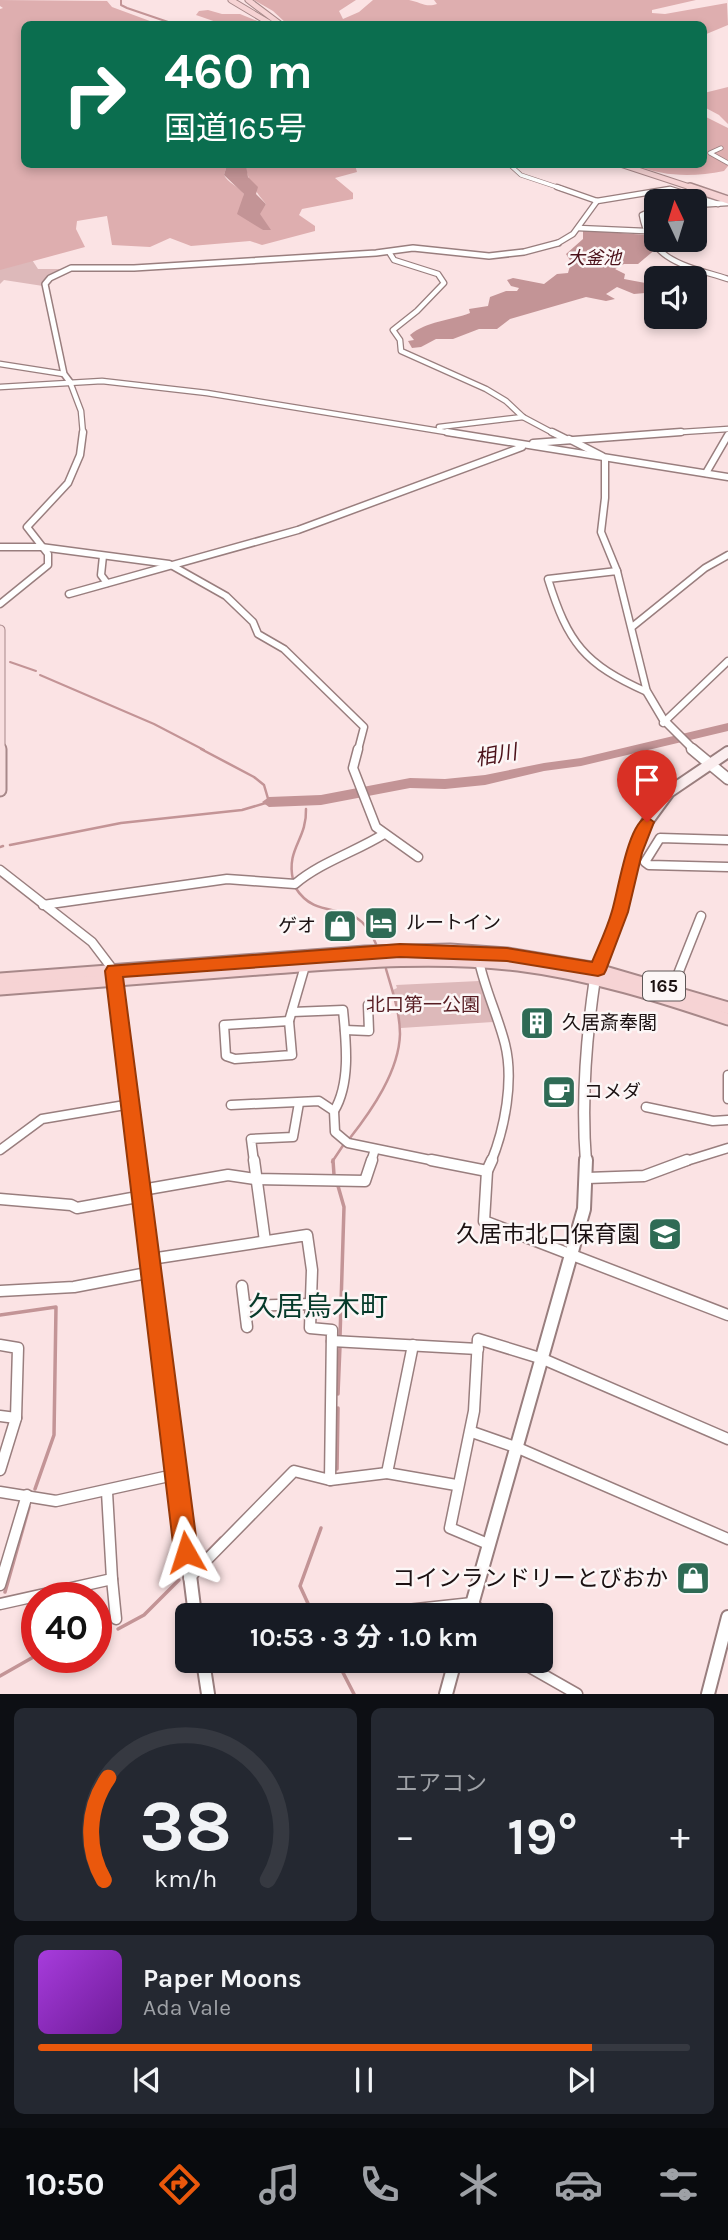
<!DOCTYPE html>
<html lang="ja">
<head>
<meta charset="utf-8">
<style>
  body { margin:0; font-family:Karla,"Noto Sans JP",sans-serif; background:#242831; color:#f1f3f6; height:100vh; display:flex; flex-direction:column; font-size:26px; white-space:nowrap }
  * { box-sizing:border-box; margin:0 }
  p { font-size:23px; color:#9ea1a6 }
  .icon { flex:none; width:38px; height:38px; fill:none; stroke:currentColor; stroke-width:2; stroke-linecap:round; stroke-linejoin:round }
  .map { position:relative; height:1694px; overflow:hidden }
  .details { display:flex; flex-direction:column; gap:14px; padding:14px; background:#0d0f14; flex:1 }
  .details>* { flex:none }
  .top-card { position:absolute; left:21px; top:21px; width:686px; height:147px; border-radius:10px; box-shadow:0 4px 10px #0003; background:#0b6e4f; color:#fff; overflow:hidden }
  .needle { width:46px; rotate:356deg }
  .fabs { position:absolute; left:644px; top:189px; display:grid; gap:14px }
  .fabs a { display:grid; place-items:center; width:63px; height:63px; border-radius:10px; background:#171b24; box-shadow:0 4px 10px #0003; font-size:35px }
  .speed { position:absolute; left:21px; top:1582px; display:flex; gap:14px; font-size:35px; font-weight:700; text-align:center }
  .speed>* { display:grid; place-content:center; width:91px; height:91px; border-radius:50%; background:#171b24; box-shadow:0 4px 10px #0003; line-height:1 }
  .speed .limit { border:10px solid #d22; background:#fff; color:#111 }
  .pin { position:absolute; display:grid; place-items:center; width:60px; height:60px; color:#fff; margin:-72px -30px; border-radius:50% 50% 50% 0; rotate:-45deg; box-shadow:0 0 7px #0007 }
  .pin .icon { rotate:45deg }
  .me { position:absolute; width:77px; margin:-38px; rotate:354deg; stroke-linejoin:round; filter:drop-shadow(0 0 5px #0008) }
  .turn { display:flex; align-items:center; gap:24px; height:147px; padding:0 28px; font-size:32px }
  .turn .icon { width:91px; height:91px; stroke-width:2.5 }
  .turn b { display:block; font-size:49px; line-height:60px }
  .big { font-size:52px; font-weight:700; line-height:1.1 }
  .details .widget { flex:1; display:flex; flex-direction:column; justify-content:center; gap:10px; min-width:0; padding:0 24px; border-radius:10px; background:#242831 }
  .details .dial { align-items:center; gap:0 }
  .dial svg { height:182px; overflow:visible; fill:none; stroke:#363941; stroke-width:7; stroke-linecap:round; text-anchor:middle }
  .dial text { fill:#f1f3f6; stroke:none }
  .song { display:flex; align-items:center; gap:21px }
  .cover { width:84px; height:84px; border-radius:10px; background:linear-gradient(135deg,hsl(280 70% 55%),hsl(280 70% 35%)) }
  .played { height:7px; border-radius:4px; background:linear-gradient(90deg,#ea580c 85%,#363941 85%) }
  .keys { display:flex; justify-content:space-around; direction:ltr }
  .heat { display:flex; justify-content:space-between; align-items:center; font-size:38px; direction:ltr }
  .details .tiles { flex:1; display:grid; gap:14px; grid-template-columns:1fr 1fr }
  .widget:last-child { grid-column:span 2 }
  .trip { position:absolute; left:175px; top:1603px; width:378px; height:70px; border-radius:10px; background:#171b24; box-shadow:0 4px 10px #0003; font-weight:700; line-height:70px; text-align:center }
  .tab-bar { display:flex; height:112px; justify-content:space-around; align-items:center; background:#090b0e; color:#9ea1a6 }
  .tab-bar .icon { width:49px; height:49px }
  .tab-bar .on { color:#ea580c }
  .tab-bar b { font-size:32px; color:#f1f3f6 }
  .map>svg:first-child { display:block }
</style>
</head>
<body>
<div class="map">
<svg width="728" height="1694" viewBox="0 0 728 1694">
  <rect width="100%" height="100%" fill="#fbe3e4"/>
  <g fill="#ddb9ba">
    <path d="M 0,211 L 38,269 L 62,269 L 44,280 L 43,286 L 4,280 L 0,284 Z"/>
    <path d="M 479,981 L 493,1022 L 401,1028 L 393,990 L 397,988 L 396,985 Z"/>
  </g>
  <g fill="#deaeaf">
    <path d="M 0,0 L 107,1 L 112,7 L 158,24 L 24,24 L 24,164 L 227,165 L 224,175 C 228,183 238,186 244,194 L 243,203 L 263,230 L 259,213 L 266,204 C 257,193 246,179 246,165 L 355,165 L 357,172 L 335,178 L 353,193 L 353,199 L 302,209 L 299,215 L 315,226 L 315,231 L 262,245 L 250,241 L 191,246 L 170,238 L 150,247 L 112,245 L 107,216 L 77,221 L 76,229 L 85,247 L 0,270 L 0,9 L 3,8 L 0,6 Z"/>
    <path d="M 254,0 L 356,0 L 339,11 L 343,19 L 359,12 L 373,0 C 385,0 398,0 409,0 C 420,2 426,8 437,4 L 434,0 L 696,0 L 652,10 L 652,13 L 665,14 L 727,3 L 728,25 L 704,35 L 704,24 L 287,24 L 273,11 Z"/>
    <path d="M 208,10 L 222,14 L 240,14 L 265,24 L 222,24 L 196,15 L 199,11 Z"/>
    <path d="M 728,87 L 728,124 L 719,115 L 704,107 L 704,93 Z"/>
    <path d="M 704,116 L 728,128 L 728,166 L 724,171 C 693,177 665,177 635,165 L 704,164 Z"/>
  </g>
  <g fill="#c39496">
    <path d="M 227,165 L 246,165 L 248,177 L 258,187 L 256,194 L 266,204 L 260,214 L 271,230 L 263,230 L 237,214 L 244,194 L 224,175 Z"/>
    <path d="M 583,230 L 646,235 L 657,248 L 638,264 L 624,264 L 615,269 L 625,274 L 624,279 L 656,285 L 656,302 L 645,293 L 634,294 L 617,287 L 606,294 L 615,299 L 606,301 L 586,297 L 510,319 L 497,329 L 479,329 L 453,339 L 436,339 L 421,347 L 412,348 L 408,341 L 414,340 L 410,335 C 427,321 449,321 470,313 L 469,309 L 488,306 L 490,297 L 506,291 L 517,291 L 519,288 L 511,286 L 507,280 L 513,278 L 544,284 L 557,274 L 568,273 L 571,262 L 566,254 L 583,239 Z"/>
  </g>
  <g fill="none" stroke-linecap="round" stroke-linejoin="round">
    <g stroke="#c39496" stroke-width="2">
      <path d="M 121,0 L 121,5 L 127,8 L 174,24"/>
      <path d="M 10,662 L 36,671"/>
      <path d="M 40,675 L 154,724 L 204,750"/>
    </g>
    <g stroke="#c39496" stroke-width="2.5">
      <path d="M 10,845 L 121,823 L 242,810 L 269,802 L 264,785 L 254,777 L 201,749"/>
      <path d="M 0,847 L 3,846"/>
      <path d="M 293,880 C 286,848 307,840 306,809"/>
      <path d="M 295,887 C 320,927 355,892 376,944"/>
      <path d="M 350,1138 C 372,1110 399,1071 400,1034 C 400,1012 392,990 386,969"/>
      <path d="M 332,1162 L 344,1144"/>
    </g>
    <g stroke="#c39496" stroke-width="3.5">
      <path d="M 333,1160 L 334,1175"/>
      <path d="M 338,1186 L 344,1207 L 340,1337"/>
      <path d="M 0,1315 L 56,1307 L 54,1435 L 35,1489"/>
      <path d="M 338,1394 L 340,1346"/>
      <path d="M 337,1469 L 338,1408"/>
      <path d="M 195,1565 L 221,1538"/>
      <path d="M 5,1592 L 29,1507"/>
      <path d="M 311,1610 L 300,1586 L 321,1528"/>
      <path d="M 118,1629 L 144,1615 L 179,1580"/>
      <path d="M 96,1637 L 107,1633"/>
      <path d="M 337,1661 L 354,1694"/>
      <path d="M 0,1676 L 37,1655"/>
    </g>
    <g fill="#c39496" fill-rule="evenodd">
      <path d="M 656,208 L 656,213 L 649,216 L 651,224 L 656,230 L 656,237 L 643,224 L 641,215 Z"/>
      <path d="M 656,239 L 664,240 L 664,248 L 641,251 L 637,248 L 657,244 Z"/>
      <path d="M 728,723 L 728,731 L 581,766 L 544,771 L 485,785 L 445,789 L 410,788 L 321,805 L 269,807 L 262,802 L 269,797 L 321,795 L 410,778 L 445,779 L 485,775 L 544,763 L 581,758 Z"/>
    </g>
    <g stroke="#997e7e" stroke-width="5">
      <g id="minor-far4">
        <path d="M 721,148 L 710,153 L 728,163"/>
        <path d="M 509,164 L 521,175 L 563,189"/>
      </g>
    </g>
    <g stroke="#997e7e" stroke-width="7">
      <g id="minor-far3">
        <path d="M 557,187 L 597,201 L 670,189 L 718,204"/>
        <path d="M 695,205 L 728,203"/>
        <path d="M 656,209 L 642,215 C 651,263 688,266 728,279"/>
        <path d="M 578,228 L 645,231"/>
        <path d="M 558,243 L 573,234 L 597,201"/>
        <path d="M 389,252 L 394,260 L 438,274 L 444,283 L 417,311 L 393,330 L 400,340 L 401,351 L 486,389 L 506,401 L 523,417 L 555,434"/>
        <path d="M 0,364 L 64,374"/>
        <path d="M 70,382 L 81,411 L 83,434"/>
        <path d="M 0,387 L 102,381 L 207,393 L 458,434"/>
        <path d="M 439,427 L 523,417"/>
        <path d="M 651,434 L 728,429"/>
      </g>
    </g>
    <g stroke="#997e7e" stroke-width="9">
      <g id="minor-far2">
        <path d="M 447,432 L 728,477"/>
        <path d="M 552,432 L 566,439"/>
        <path d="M 569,439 L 602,456"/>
        <path d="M 533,443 L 681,432"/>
        <path d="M 605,458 L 605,498 L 601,532 L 617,571"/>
        <path d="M 706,473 L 728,435"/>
        <path d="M 0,547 L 41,547 L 169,564"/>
        <path d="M 103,556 L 101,575 L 107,583"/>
        <path d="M 171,565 L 226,596 L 253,622 L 258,634 L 284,649 L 364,727 L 358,750"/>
        <path d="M 617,571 L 647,692 C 584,664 568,643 548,579 Z"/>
        <path d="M 69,594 L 298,530 L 522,447"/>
        <path d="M 0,604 L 48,565 L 48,554 L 27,527 L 68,483 L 80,455 L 83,432"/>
        <path d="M 632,627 L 705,568 L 728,555"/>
        <path d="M 663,723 L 728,661"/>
      </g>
    </g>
    <g stroke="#997e7e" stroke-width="11">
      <g id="minor-far1">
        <path d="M 358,749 L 353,768 L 376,827 L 418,857"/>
        <path d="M 728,840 L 660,838 L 645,862 L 649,865 L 728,867"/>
        <path d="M 0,870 L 92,942 L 114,971"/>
        <path d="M 43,905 L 227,879 L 295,884 C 321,862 355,852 384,834"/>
        <path d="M 479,961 C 485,990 498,1016 505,1044 C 514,1080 505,1128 491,1162"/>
        <path d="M 672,989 L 701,916"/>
        <path d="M 292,1012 L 343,1010 C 346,1041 351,1083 334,1111"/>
        <path d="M 289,1021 L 292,1055 L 235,1059 L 226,1056 L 224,1025 Z"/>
        <path d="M 289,1021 L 305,966"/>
        <path d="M 345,1030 L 369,1031 L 368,1005"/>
        <path d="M 728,1075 L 728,1099"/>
        <path d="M 231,1105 L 319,1101 L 334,1111 L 335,1132 L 348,1143 L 440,1162"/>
        <path d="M 646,1107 L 713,1121 L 728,1120"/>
        <path d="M 0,1150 L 42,1119 L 131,1104"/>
        <path d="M 254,1162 L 251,1139 L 293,1137 L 299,1103"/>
        <path d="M 371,1162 L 375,1149"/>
        <path d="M 683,1162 L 728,1148"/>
      </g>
    </g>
    <g stroke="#997e7e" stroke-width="13">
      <g id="minor">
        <path d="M 254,1160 L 265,1241"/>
        <path d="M 431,1160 L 487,1171"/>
        <path d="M 492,1160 L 487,1171 L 484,1221 L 728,1315"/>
        <path d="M 587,1178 L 644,1176 L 687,1160"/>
        <path d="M 142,1190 L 228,1175 L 255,1179 L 365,1181 L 372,1160"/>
        <path d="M 0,1199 L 71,1205 L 77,1208 L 143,1196"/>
        <path d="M 151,1259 L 307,1235 L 312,1270 L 310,1328 L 332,1330 L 330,1480 L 294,1471 L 189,1578"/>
        <path d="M 242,1286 L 247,1327"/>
        <path d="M 0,1291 L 74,1287 L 152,1272"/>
        <path d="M 245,1306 L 311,1304"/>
        <path d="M 332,1341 L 478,1349"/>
        <path d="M 0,1345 L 18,1348 L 16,1418 L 0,1470"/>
        <path d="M 413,1345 L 387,1473 L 456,1485"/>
        <path d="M 0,1416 L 16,1418"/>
        <path d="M 472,1432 L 518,1448 L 728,1539"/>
        <path d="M 330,1480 L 387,1473"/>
        <path d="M 0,1492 L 56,1501 L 178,1474"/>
        <path d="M 488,1544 L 450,1528 L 474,1411 L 478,1339 L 543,1359 L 728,1439"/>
        <path d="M 112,1579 L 116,1619"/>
        <path d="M 0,1585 L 27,1495"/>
        <path d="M 0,1604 L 112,1579 L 107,1492"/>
        <path d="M 361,1615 L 472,1603 L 486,1615"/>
        <path d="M 519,1661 L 577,1694"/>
      </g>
    </g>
    <g stroke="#997e7e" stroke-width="8">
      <path id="tertiary-far3" d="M 70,382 L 64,374 L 45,284 L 50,278 L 71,268 L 134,268 L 376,253 L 413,248 L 489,256 L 524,252 L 558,243"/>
    </g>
    <g stroke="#997e7e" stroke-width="10">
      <path id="tertiary-far2" d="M 647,692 L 663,719 L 694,750"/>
    </g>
    <g stroke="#997e7e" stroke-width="13">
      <g id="tertiary-far1">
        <path d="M 692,749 L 728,779"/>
        <path d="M 116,979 L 139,1162"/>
        <path d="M 586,1162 C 581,1100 586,1039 595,978"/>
      </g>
    </g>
    <g stroke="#997e7e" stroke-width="16">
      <g id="tertiary">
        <path d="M 138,1160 L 195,1615"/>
        <path d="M 469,1615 L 584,1209 L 586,1160"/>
        <path d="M 203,1661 L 208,1694"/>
        <path d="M 446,1694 L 455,1661"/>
        <path d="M 708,1694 L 728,1617"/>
      </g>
    </g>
    <g stroke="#997e7e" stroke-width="14">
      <path id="secondary" d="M 597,975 L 620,912 L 634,853 L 647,822 L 669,792 L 728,752"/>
    </g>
    <g stroke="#a78889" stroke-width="11">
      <path id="primary-far1" d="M 0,630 L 0,750"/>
    </g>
    <g stroke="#a78889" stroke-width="15">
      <path id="primary" d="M 0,749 L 0,790"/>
    </g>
    <g stroke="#a78889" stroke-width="7">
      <g id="trunk-far2">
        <path d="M 231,0 L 271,24"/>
        <path d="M 248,0 L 280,24"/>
        <path d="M 620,164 L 696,189"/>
      </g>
    </g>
    <g stroke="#a78889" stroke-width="10">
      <path id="trunk-far1" d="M 690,187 L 728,200"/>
    </g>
    <g stroke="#a78889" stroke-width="15">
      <g id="trunk">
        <path d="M 0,979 L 365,952 L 450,950 L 507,954 L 591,968 L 728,1008"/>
        <path d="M 0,989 C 86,982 173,976 259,969 C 345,963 432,955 518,965 C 590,974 660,996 728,1019"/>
      </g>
    </g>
    <use href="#minor-far4" stroke="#fff" stroke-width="3.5"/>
    <use href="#minor-far3" stroke="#fff" stroke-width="4.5"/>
    <use href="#minor-far2" stroke="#fff" stroke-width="6"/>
    <use href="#minor-far1" stroke="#fff" stroke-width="8"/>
    <use href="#minor" stroke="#fff" stroke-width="10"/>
    <use href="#tertiary-far3" stroke="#fff" stroke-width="5"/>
    <use href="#tertiary-far2" stroke="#fff" stroke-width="7"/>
    <use href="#tertiary-far1" stroke="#fff" stroke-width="10"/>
    <use href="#tertiary" stroke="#fff" stroke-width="12"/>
    <use href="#secondary" stroke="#fbeeef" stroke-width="10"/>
    <use href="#primary-far1" stroke="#f8dedf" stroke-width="9"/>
    <use href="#primary" stroke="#f8dedf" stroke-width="11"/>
    <use href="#trunk-far2" stroke="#f6d3d4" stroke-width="5"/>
    <use href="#trunk-far1" stroke="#f6d3d4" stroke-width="7"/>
    <use href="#trunk" stroke="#f6d3d4" stroke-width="11"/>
  </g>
  <path fill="#ea580c" stroke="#983908" stroke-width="2" d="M 647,817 L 654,822 L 642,853 L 628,912 L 606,970 L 604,974 L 598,976 L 507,961 L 400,957 L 123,977 L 198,1552 L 194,1561 L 186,1564 L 178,1561 L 174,1552 L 105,971 L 108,966 L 400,944 L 507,948 L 592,962 C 599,945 607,929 612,911 C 618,892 628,822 647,817 Z"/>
  <defs>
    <g id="hotel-square" transform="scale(1.75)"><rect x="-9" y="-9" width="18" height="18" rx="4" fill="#2f6b55" stroke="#fcf6f6"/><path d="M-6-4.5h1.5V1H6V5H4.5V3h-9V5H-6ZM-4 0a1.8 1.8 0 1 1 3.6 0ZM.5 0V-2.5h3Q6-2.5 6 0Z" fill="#fff"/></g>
    <g id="shop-square" transform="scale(1.75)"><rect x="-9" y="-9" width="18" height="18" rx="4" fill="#2f6b55" stroke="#fcf6f6"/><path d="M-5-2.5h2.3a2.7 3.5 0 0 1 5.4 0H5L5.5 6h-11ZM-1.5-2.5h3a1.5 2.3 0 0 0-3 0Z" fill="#fff"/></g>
    <g id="building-square" transform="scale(1.75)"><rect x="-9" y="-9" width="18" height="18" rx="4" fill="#2f6b55" stroke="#fcf6f6"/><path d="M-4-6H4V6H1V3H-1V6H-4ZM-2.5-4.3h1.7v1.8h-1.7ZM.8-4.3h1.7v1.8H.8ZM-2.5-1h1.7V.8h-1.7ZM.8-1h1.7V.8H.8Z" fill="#fff"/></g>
    <g id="cafe-square" transform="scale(1.75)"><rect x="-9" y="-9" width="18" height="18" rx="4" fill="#2f6b55" stroke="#fcf6f6"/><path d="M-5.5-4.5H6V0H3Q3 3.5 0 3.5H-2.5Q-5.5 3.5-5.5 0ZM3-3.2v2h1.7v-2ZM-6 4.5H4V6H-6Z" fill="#fff"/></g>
    <g id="school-square" transform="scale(1.75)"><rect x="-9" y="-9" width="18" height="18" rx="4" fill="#2f6b55" stroke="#fcf6f6"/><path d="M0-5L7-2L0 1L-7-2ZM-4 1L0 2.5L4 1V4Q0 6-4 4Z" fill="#fff"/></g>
  </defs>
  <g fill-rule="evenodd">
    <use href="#hotel-square" x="381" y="923"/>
    <use href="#shop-square" x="340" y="926"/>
    <use href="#building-square" x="537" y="1023"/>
    <use href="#cafe-square" x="559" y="1092"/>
    <use href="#school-square" x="665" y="1234"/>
    <use href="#shop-square" x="693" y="1578"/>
  </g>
  <g text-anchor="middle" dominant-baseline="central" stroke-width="5" stroke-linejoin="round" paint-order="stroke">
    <g font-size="18" font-style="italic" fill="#4c121a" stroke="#fcf6f6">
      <text x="594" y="258">大釜池</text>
    </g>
    <rect fill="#fcf6f6" stroke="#5e5656" stroke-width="2" x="643" y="971.5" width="42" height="29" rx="5"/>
    <g font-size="18" font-weight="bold" fill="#1b1112">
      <text x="664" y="986">165</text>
    </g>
    <g font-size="19" fill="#1b1112" stroke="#fcf6f6" text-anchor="start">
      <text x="406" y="923">ルートイン</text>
      <text x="316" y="926" text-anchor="end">ゲオ</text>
      <text x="562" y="1023">久居斎奉閣</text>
      <text x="584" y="1092">コメダ</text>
    </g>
    <g font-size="19" fill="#571d23" stroke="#fcf6f6">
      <text x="423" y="1005">北口第一公園</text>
    </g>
    <g font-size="21" font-style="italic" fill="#4c121a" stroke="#fcf6f6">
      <text transform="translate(496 755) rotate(-10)">相川</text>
    </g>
    <g font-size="23" fill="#1b1112" stroke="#fcf6f6" text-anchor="end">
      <text x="640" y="1234">久居市北口保育園</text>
      <text x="668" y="1578">コインランドリーとびおか</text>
    </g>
    <g font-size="28" fill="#073b2b" stroke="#fcf6f6">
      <text x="318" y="1306">久居烏木町</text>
    </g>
  </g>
</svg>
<div class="fabs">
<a><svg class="needle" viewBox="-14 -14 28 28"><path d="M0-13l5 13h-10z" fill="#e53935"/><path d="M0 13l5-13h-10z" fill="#9ea1a6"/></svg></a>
<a><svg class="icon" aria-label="sound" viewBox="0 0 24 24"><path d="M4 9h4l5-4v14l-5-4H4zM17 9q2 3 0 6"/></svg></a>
</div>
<div class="speed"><div class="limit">40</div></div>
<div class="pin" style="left:647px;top:822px;background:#d93025"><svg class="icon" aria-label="arrive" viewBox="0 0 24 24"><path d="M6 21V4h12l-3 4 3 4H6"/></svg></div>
<svg class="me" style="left:186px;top:1552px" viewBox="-20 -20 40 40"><path d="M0-17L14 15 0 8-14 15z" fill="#ea580c" stroke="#fff" stroke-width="4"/></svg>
<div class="trip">10:53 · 3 分 · 1.0 km</div>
<div class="top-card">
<div class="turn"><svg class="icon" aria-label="right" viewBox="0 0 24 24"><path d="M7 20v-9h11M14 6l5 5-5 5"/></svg><div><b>460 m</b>国道165号</div></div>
</div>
</div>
<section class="details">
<div class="tiles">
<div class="widget dial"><svg viewBox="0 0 100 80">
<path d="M14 69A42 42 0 1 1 86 69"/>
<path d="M14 69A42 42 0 0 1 16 24" stroke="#ea580c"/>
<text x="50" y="56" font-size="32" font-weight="700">38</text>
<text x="50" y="72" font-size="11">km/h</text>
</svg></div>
<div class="widget"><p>エアコン</p>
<div class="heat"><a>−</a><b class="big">19°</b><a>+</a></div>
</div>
<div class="widget">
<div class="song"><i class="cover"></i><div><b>Paper Moons</b><p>Ada Vale</p></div></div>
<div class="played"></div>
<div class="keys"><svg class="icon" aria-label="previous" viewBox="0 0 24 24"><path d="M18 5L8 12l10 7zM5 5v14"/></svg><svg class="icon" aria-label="pause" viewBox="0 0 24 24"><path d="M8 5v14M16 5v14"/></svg><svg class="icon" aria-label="next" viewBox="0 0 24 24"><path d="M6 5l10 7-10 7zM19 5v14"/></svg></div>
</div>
</div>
</section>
<nav class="tab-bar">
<b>10:50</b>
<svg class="icon on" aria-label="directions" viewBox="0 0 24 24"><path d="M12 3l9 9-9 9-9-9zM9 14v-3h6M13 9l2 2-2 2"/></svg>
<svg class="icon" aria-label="music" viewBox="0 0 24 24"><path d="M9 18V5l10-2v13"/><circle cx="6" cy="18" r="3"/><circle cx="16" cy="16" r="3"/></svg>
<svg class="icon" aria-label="phone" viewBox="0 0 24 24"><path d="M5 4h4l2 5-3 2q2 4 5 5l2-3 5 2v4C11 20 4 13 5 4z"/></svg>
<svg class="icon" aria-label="climate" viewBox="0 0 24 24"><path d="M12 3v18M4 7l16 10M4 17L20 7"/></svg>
<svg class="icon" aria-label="car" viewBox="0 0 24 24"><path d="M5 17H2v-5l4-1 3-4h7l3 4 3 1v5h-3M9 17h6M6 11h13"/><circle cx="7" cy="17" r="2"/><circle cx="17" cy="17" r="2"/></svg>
<svg class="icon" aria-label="filters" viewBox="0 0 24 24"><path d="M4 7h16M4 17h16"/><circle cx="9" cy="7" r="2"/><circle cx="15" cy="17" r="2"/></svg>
</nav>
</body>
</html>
